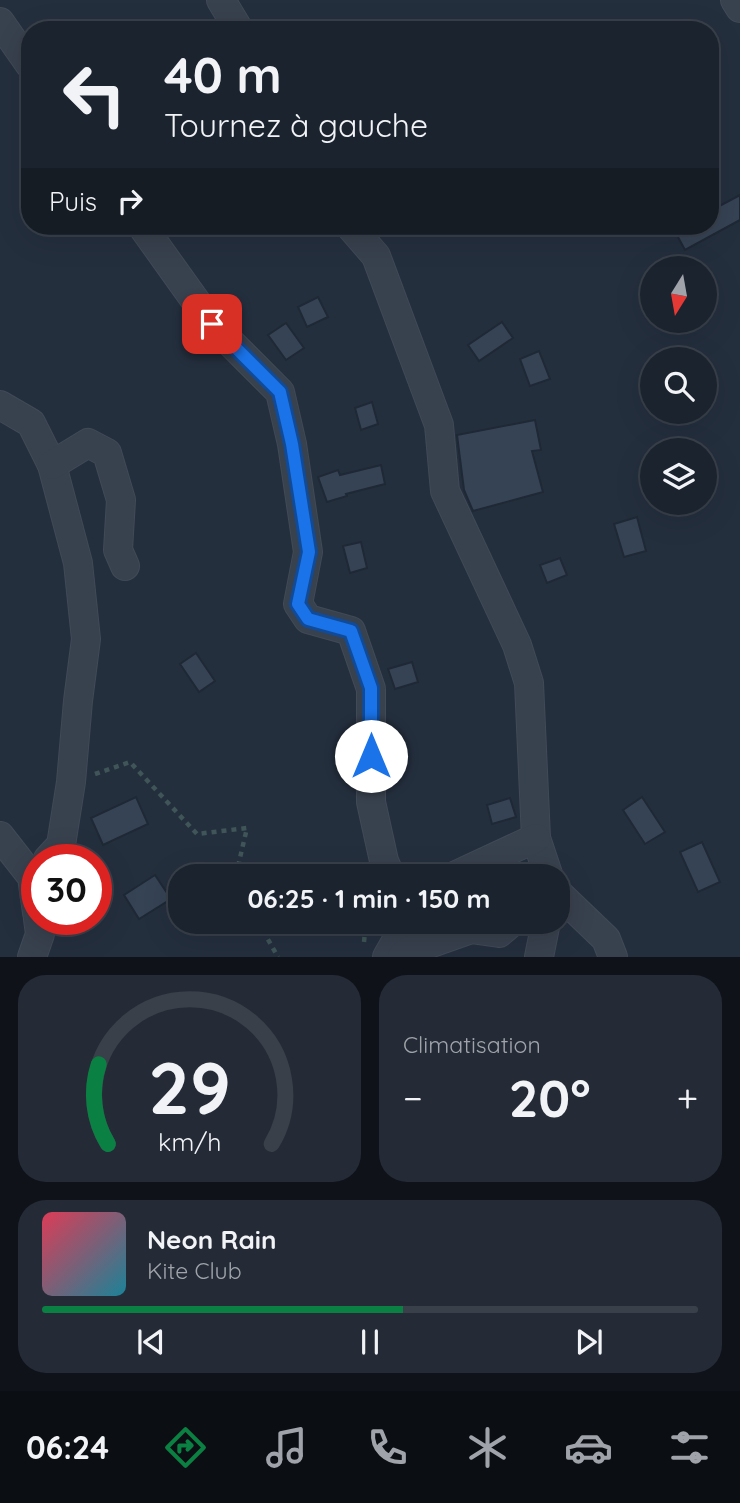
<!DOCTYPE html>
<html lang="fr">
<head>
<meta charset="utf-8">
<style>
  body { margin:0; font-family:Quicksand,sans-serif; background:#242b36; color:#f1f3f6; height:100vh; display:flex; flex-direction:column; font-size:26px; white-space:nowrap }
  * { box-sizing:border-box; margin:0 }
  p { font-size:23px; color:#a0a4aa }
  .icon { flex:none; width:38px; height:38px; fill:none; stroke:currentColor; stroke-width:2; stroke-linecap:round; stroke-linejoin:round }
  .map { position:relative; height:957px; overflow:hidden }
  .panel { display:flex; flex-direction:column; gap:18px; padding:18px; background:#0f1319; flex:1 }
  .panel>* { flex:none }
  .guide { position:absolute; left:21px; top:21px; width:698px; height:214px; border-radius:28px; box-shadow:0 7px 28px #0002,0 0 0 2px #39404a; background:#1b232e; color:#f1f3f6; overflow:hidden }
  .needle { width:46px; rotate:191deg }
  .tools { position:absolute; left:640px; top:256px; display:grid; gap:14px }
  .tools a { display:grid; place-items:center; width:77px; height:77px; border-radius:50%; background:#1b232e; box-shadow:0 7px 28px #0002,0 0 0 2px #39404a; font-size:35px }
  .speed { position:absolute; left:21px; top:844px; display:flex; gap:14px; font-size:35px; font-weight:700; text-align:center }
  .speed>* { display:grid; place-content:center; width:91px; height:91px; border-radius:50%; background:#1b232e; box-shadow:0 7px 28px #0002,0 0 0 2px #39404a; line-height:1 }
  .speed .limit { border:10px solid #d22; background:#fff; color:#111 }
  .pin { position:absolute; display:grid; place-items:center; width:60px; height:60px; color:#fff; margin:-30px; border-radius:14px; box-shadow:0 4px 10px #0006 }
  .me { position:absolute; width:77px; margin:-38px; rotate:0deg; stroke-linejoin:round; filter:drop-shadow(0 0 5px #0008) }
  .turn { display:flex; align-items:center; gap:24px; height:147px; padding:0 28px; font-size:32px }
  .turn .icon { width:91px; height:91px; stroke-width:2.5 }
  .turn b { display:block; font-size:49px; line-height:60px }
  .then { display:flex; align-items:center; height:66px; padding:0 28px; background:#0003; gap:14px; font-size:26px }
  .big { font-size:52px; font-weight:800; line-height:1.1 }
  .panel .widget { flex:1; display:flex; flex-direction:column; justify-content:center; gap:10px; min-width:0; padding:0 24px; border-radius:28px; background:#242b36 }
  .panel .dial { align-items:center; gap:0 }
  .dial svg { height:182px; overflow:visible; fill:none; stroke:#39404a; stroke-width:7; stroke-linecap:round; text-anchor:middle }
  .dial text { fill:#f1f3f6; stroke:none }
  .song { display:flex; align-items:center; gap:21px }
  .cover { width:84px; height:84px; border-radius:10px; background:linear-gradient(135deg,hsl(350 70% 55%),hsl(190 70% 35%)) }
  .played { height:7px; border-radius:4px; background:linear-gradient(90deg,#0b8043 55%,#39404a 55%) }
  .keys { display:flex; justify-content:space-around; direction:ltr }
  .heat { display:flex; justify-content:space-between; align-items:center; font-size:38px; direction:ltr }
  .panel .tiles { flex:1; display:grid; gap:18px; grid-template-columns:1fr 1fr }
  .widget:last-child { grid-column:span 2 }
  .trip { position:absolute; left:168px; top:864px; width:402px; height:70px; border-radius:28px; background:#1b232e; box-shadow:0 7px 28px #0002,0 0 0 2px #39404a; font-weight:800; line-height:70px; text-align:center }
  .tabs { display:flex; height:112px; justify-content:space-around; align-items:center; background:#0b0e12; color:#a0a4aa }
  .tabs .icon { width:49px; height:49px }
  .tabs .selected { color:#0b8043 }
  .tabs b { font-size:32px; color:#f1f3f6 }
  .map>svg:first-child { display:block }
</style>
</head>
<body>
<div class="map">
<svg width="740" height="957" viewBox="0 0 740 957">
  <rect width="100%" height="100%" fill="#242f3e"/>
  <g fill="#364354" stroke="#1f2835" stroke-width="2">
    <path d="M 740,195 L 740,220 L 685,250 L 672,226 L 710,226 L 710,211 Z"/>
    <path d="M 318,297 L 328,317 L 307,327 L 298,307 Z"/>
    <path d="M 502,322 L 513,338 L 479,361 L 468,345 Z"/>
    <path d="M 286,323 L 304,348 L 286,360 L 268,335 Z"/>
    <path d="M 539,351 L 550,379 L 530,386 L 520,359 Z"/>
    <path d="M 372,402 L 378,424 L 361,430 L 355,408 Z"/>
    <path d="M 535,420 L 541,450 L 532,451 L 543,492 L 473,511 L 464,490 L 457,435 Z"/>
    <path d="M 381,465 L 385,484 L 346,494 L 347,496 L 327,502 L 318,477 L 338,470 L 340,475 Z"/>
    <path d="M 637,517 L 646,551 L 624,557 L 614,524 Z"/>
    <path d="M 361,542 L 367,568 L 350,573 L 343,546 Z"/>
    <path d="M 560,558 L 567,575 L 547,583 L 540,565 Z"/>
    <path d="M 196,653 L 215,681 L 199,692 L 180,664 Z"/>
    <path d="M 412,662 L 418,682 L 395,689 L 388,669 Z"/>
    <path d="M 136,797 L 148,824 L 103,845 L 91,818 Z"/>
    <path d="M 642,797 L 665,832 L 645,844 L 623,810 Z"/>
    <path d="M 510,798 L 516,817 L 492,824 L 487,805 Z"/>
    <path d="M 702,842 L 720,882 L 698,892 L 680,852 Z"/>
    <path d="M 155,875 L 171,899 L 139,919 L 124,895 Z"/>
  </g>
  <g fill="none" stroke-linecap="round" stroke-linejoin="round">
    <g stroke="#414a57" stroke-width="30">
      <g id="minor">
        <path d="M 221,0 L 239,30"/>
        <path d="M 735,0 L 740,8"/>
        <path d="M 0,22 L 30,65"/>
        <path d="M 142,226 L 212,324 L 280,392 L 292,444 L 308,552 L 298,604 L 308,619 L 351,631 L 371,689 L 371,802 L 384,861 L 391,877"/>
        <path d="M 350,226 L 376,256 L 439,425 L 445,491 L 517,645 L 529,683 L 536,838 L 549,877"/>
        <path d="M 0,405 L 31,423 L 52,465 L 78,563 L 86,639 L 78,701 L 71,782 L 61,845 L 48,859"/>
        <path d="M 52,465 L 88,443 L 107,453 L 121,500 L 118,550 L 125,566"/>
        <path d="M 0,836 L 32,877 L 37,913"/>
        <path d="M 452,877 L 536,838"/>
        <path d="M 558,893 L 606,939 L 613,957"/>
        <path d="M 32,957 L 40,934 L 38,919"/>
        <path d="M 387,957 L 407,922"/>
        <path d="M 402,957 L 409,951 L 471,929 L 499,933 L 512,922"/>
        <path d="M 539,957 L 546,922"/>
      </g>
    </g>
    <g stroke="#3f5557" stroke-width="4.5" stroke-dasharray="5 5" stroke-linecap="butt">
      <path d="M 95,774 L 130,762 L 197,834 L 247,828 L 239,862 L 243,877"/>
      <path d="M 258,922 L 278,957"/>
      <path d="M 364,942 L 366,922"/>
    </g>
    <use href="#minor" stroke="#38414e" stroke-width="28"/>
  </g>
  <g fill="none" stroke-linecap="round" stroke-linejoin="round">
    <g stroke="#114b97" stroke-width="18">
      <path id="route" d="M 212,324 L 280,392 L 292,444 L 309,552 L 298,604 L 308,619 L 351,631 L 371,688 L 371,756"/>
    </g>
    <use href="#route" stroke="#1a73e8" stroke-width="12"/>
  </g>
</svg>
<div class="tools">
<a><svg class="needle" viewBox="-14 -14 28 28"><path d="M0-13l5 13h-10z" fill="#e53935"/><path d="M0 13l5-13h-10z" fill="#a0a4aa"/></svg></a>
<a><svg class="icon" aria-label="search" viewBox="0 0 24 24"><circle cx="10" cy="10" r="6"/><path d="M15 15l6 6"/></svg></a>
<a><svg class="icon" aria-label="layers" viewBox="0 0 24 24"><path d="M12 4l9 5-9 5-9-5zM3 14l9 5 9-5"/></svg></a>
</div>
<div class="speed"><div class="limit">30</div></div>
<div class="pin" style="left:212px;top:324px;background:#d93025"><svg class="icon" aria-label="arrive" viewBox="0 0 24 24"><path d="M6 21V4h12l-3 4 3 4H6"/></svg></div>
<svg class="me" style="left:371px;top:756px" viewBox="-20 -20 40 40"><circle r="19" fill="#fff"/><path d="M0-13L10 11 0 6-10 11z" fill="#1a73e8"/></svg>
<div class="trip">06:25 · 1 min · 150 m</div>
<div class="guide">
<div class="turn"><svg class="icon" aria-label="left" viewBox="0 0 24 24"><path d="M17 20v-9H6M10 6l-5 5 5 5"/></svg><div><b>40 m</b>Tournez à gauche</div></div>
<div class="then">Puis<svg class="icon" aria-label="right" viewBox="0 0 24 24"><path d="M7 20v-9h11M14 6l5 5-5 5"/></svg></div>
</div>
</div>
<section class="panel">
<div class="tiles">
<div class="widget dial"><svg viewBox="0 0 100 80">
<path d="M14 69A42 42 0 1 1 86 69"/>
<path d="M14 69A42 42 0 0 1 10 34" stroke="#0b8043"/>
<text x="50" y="56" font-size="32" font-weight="700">29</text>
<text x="50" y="72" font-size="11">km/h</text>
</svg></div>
<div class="widget"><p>Climatisation</p>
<div class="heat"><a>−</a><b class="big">20°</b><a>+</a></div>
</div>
<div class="widget">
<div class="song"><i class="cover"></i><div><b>Neon Rain</b><p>Kite Club</p></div></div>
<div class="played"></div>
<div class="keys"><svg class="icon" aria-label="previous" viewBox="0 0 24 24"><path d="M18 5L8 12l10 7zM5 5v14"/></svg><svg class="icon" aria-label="pause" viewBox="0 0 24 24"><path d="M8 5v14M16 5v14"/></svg><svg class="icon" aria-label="next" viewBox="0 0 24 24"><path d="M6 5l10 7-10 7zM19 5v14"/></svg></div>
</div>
</div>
</section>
<nav class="tabs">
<b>06:24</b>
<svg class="icon selected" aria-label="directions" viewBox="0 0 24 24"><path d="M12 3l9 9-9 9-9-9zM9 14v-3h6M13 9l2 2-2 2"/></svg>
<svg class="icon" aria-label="music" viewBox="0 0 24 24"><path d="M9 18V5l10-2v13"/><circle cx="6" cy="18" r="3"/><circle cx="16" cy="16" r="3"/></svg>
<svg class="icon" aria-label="phone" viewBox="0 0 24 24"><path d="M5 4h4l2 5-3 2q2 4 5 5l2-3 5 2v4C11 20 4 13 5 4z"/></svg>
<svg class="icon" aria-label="climate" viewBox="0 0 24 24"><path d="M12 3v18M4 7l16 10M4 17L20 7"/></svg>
<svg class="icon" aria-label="car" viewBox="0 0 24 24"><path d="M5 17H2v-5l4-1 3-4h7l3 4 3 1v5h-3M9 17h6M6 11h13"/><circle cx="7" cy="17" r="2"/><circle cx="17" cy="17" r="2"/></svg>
<svg class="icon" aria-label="filters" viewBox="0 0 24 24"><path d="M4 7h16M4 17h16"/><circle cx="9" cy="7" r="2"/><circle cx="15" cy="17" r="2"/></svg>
</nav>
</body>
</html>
